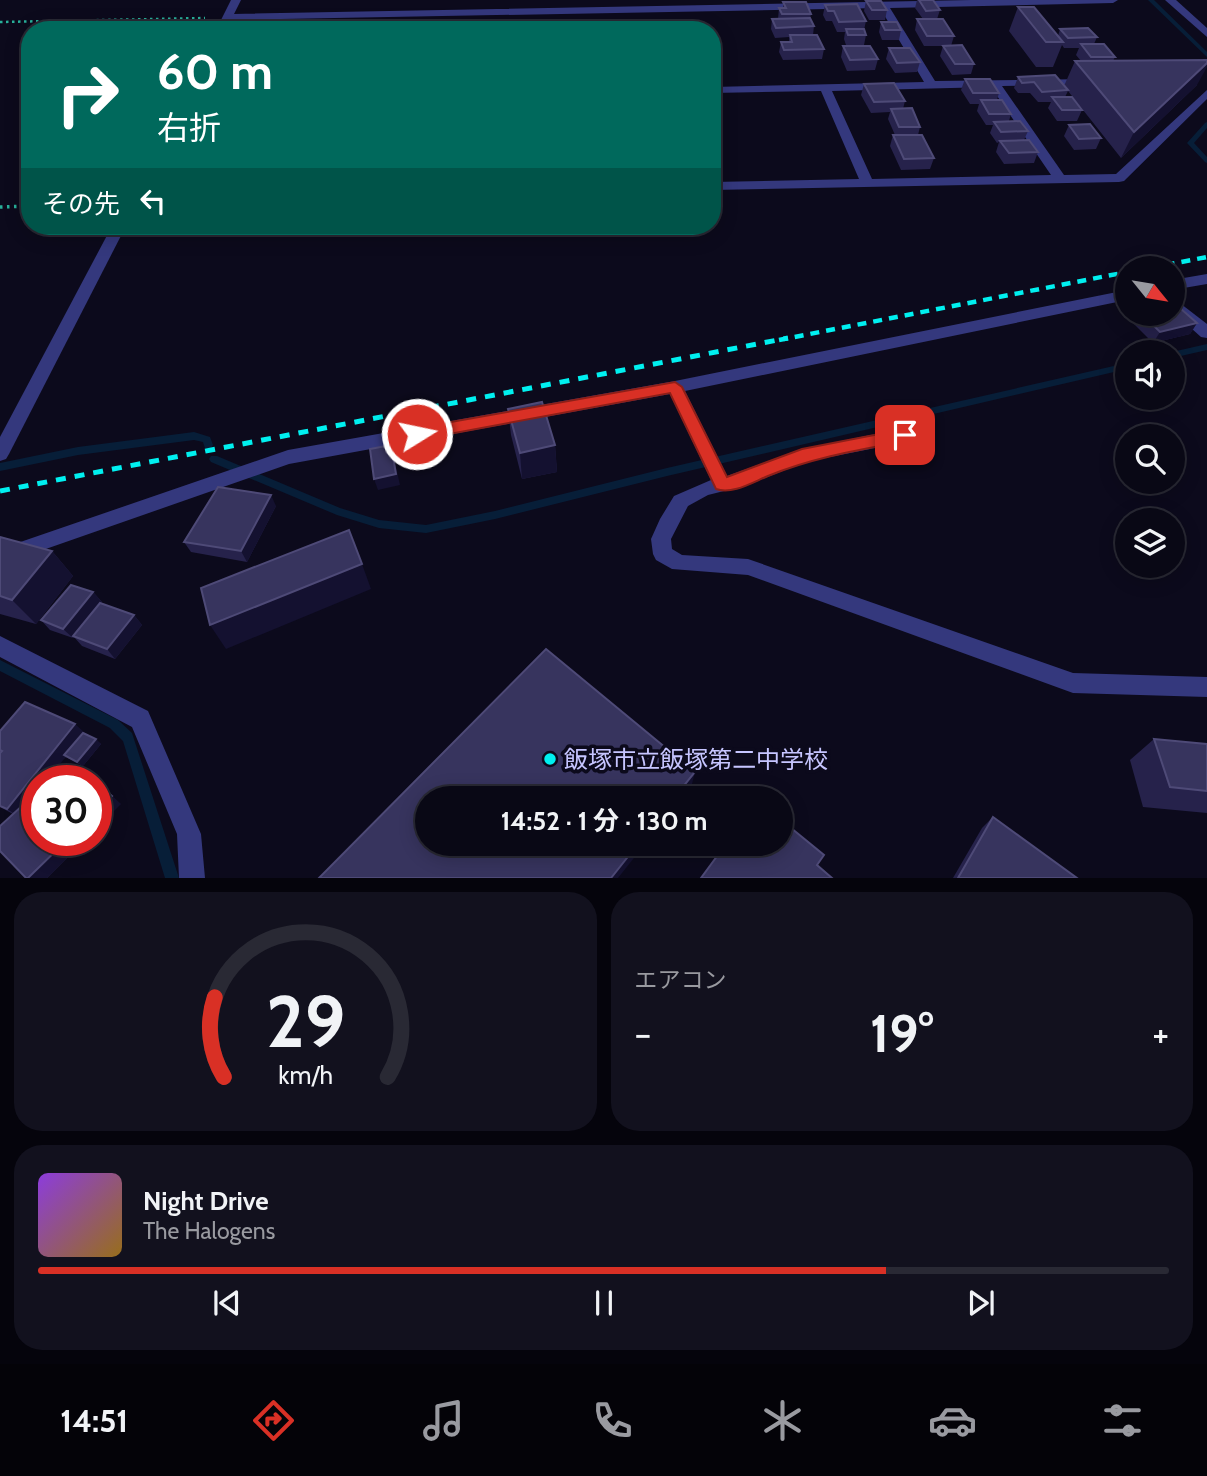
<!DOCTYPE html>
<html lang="ja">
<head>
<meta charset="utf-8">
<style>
  body { margin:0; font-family:Cabin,"Noto Sans JP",sans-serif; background:#12111e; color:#f1f3f6; height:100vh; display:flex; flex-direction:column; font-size:26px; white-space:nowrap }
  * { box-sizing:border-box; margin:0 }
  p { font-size:23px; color:#999aa0 }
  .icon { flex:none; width:38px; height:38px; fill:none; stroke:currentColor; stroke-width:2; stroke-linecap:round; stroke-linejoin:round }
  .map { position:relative; height:878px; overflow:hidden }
  .side { display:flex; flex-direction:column; gap:14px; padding:14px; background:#05040c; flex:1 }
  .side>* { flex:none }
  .banner { position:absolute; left:21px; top:21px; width:700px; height:214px; border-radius:28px; box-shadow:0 4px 18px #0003,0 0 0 2px #292934; background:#00695c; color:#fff; overflow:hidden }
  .needle { width:46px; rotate:120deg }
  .tools { position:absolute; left:1115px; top:256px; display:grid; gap:14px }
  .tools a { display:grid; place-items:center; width:70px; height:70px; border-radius:50%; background:#090815; box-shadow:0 4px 18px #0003,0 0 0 2px #292934; font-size:35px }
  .speed { position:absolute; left:21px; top:765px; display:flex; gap:14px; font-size:35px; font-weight:700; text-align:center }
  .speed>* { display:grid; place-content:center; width:91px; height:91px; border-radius:50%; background:#090815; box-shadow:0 4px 18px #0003,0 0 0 2px #292934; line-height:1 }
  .speed .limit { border:10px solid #d22; background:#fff; color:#111 }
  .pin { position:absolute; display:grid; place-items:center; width:60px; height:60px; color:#fff; margin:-30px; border-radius:14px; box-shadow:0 4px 10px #0006 }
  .me { position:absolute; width:77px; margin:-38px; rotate:80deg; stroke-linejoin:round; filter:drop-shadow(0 0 5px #0008) }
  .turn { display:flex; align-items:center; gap:24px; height:147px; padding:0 21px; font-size:32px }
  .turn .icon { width:91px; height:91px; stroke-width:2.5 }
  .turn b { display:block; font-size:49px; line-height:60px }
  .then { display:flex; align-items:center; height:66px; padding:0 21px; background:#0003; gap:14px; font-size:26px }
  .big { font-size:52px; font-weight:700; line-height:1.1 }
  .side .tile { flex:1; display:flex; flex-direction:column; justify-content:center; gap:10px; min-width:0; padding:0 24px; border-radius:28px; background:#12111e }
  .side .dial { align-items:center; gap:0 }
  .dial svg { height:182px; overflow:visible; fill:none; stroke:#292934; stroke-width:7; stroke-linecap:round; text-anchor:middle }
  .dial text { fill:#f1f3f6; stroke:none }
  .song { display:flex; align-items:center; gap:21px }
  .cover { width:84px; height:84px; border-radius:10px; background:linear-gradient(135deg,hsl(270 70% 55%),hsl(40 70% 35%)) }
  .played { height:7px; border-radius:4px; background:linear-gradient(90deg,#d93025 75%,#292934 75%) }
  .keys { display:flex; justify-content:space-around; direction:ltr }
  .heat { display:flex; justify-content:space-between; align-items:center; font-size:38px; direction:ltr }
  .side .tiles { flex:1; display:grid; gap:14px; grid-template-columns:1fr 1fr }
  .tile:last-child { grid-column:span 2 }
  .trip { position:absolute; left:415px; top:786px; width:378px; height:70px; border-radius:35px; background:#090815; box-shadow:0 4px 18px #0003,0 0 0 2px #292934; font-weight:700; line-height:70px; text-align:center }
  .menu { display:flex; height:112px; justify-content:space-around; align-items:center; background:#040308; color:#999aa0 }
  .menu .icon { width:49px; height:49px }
  .menu .on { color:#d93025 }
  .menu b { font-size:32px; color:#f1f3f6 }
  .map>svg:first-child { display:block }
</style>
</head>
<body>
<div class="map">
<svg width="1207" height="878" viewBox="0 0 1207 878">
  <rect width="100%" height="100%" fill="#0c0a1c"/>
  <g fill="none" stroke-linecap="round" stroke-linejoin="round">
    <g fill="#071e38" fill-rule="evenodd">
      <path d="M 1148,0 L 1154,0 L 1207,52 L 1207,57 Z"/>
      <path d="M 1207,122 L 1207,128 L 1194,143 L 1207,157 L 1207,163 L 1205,162 L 1187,143 L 1205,123 Z"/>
      <path d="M 1207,344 L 1207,350 L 1172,358 L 1172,352 Z"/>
      <path d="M 1127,363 L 1127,369 L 667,476 L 495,519 L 426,533 L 379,528 L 337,515 L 211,462 L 209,459 L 211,456 L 217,456 L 340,508 L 379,520 L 426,525 L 495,511 L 667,468 Z"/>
      <path d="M 194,432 L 210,437 L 213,445 L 211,448 L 205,448 L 203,442 L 194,440 L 78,455 L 0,471 L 0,463 L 78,447 Z"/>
      <path d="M 0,660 L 118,720 L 132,733 L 179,878 L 165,878 L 123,741 L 110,728 L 0,671 Z"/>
    </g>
    <path stroke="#28b09a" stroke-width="2.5" stroke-dasharray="2.5 3.5" stroke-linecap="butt" d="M 0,22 L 205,18"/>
    <path stroke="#28b09a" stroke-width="3.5" stroke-dasharray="2.5 4.5" stroke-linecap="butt" d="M 0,207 L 30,206"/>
    <g fill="#34387d" fill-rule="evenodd">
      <path d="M 231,0 L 241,0 L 234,14 L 971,0 L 1118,0 L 1113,3 L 890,8 L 935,81 L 1092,79 L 1092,83 L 1088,84 L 1002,86 L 1064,175 L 1116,174 L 1207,90 L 1207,99 L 1124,181 L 1119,182 L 712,190 L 712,182 L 859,179 L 821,91 L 712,93 L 712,87 L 924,82 L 880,8 L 231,20 L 226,30 L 216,30 ZM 991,87 L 1051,175 L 872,179 L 832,91 Z"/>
      <path d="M 1165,0 L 1176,0 L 1207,28 L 1207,37 Z"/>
      <path d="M 112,226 L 126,226 L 9,454 L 6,459 L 0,461 L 0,437 Z"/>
      <path d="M 1207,274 L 1207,284 L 1172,290 L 1172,280 Z"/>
      <path d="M 1127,290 L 1127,300 L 685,391 L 727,476 L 802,449 L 905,428 L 911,430 L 914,435 L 911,440 L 905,442 L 805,462 L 748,485 L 708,495 L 688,506 L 671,539 L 672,549 L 682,555 L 748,559 L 1073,673 L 1207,677 L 1207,697 L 1073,693 L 748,575 L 672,569 L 656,560 L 653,554 L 651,539 L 660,519 L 674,496 L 711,480 L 670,394 L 289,464 L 0,565 L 0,549 L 288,450 L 675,381 Z"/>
      <path d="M 1172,297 L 1207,324 L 1207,338 L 1201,337 L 1172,311 Z"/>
      <path d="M 0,636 L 148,711 L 201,834 L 205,878 L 179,878 L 177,834 L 132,727 L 0,657 Z"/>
    </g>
    <g stroke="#00f0f0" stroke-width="4.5" stroke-dasharray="9 7" stroke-linecap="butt">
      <path d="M 1150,268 L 1207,257"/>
      <path d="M 779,340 L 1127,272"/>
    </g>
    <path stroke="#00f0f0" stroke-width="5" stroke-dasharray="10 9" stroke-linecap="butt" d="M 0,491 L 788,338"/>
  </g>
  <g fill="#26224b">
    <path d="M 917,0 L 933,0 L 940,10 L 937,19 L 954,36 L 951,46 L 974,64 L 971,74 L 952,75 L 940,56 L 943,46 L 924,46 L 915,30 L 917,19 L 923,19 L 915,8 Z"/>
    <path d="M 866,1 L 887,10 L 885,20 L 869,20 L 864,11 Z"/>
    <path d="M 783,2 L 811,14 L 810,19 L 814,26 L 813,35 L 824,49 L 822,59 L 783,60 L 779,52 L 781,42 L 789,42 L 789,37 L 775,38 L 771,29 L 772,19 L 778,19 L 779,8 L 783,8 Z"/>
    <path d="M 825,5 L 866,21 L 864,30 L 866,35 L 864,45 L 846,45 L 844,39 L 845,32 L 837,32 L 832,21 L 826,21 L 823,15 Z"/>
    <path d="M 1018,7 L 1058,36 L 1060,29 L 1097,37 L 1094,44 L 1115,57 L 1113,61 L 1197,85 L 1121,158 L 1068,91 L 1065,97 L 1082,110 L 1077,121 L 1057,121 L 1048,108 L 1051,102 L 1038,102 L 1030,93 L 1018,93 L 1014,88 L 1018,77 L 1064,86 L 1075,61 L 1081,61 L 1076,55 L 1079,48 L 1064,48 L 1062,45 L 1053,67 L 1036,67 L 1009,31 Z"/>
    <path d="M 881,22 L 901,30 L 899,40 L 882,40 L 879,32 Z"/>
    <path d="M 843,46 L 878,59 L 875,70 L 847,71 L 841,57 Z"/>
    <path d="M 889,48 L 920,62 L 917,72 L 895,73 L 886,59 Z"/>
    <path d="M 965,79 L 999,93 L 997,100 L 1011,114 L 1009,121 L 1028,131 L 1024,140 L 1038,152 L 1034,163 L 1004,164 L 996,152 L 999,142 L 997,143 L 990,133 L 993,125 L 986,125 L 977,111 L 979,104 L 970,104 L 961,90 Z"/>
    <path d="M 864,84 L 905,101 L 903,109 L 920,127 L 918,135 L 934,158 L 930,169 L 901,170 L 890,146 L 893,135 L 895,135 L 888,119 L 890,112 L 871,113 L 861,95 Z"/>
    <path d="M 1069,125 L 1101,138 L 1096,149 L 1074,150 L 1064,136 Z"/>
    <path d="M 1134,313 L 1172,313 L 1197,323 L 1190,334 L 1153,343 L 1130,320 Z"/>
    <path d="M 508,409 L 555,445 L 557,472 L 522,479 L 511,435 Z"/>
    <path d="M 276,506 L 247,562 L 191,552 L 184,542 Z"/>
    <path d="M 0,537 L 52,551 L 73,576 L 36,624 L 0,614 Z"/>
    <path d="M 93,592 L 102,602 L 101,603 L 134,615 L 142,625 L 115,659 L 82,646 L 74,637 L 73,638 L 50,630 L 41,620 Z"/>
    <path d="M 0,731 L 85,733 L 101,744 L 83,766 L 66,757 L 37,780 L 37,840 L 85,840 L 47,878 L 26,878 L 13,814 L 0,807 Z"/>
    <path d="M 1154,739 L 1207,744 L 1207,813 L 1143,807 L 1130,760 Z"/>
    <path d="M 993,817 L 1077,878 L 953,878 L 982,828 Z"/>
  </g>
  <g fill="#141130">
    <path d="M 1207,63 L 1207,67 L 1197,85 L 1121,158 L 1134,132 Z"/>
    <path d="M 1197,323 L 1190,334 L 1153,343 L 1160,332 Z"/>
    <path d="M 391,445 L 400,485 L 378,490 L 374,479 Z"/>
    <path d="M 555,445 L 557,472 L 522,479 L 520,453 Z"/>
    <path d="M 271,495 L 276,506 L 247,562 L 241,551 Z"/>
    <path d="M 52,551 L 73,576 L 36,624 L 12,600 Z"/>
    <path d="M 362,564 L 371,589 L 226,649 L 210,625 Z"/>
    <path d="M 93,592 L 102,602 L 73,638 L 63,629 Z"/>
    <path d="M 134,615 L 142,625 L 115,659 L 107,649 Z"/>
    <path d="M 75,724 L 85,733 L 47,780 L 37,780 L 37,794 L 19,817 L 7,809 Z"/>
    <path d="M 96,739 L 101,744 L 83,766 L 77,762 Z"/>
    <path d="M 695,772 L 692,784 L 681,798 L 674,798 Z"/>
    <path d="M 96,781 L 121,804 L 96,829 Z"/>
    <path d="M 67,840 L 85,840 L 47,878 L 28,878 Z"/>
    <path d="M 638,844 L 645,844 L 618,878 L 611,878 Z"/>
  </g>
  <g fill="#37345e" stroke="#4e4a77" stroke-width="2">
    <path d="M 919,0 L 933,0 L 940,10 L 926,11 Z"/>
    <path d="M 866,1 L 881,1 L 887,10 L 872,10 Z"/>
    <path d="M 783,2 L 806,2 L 811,14 L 782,14 L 779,8 L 786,8 Z"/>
    <path d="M 857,4 L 866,21 L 839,22 L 834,11 L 828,11 L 825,5 Z"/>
    <path d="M 1018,7 L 1034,7 L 1063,42 L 1046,42 Z"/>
    <path d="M 810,18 L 814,26 L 776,28 L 772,19 Z"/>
    <path d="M 917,19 L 943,19 L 954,36 L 927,36 Z"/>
    <path d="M 881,22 L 897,22 L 901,30 L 885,30 Z"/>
    <path d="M 1088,28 L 1097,37 L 1068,38 L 1060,29 Z"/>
    <path d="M 846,29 L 864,29 L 866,35 L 848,35 Z"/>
    <path d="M 790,35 L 817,35 L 824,49 L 784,50 L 781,42 L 792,42 Z"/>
    <path d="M 1081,44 L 1104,44 L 1115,57 L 1091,57 Z"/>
    <path d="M 962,45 L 974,64 L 955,64 L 943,46 Z"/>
    <path d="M 843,46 L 870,46 L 878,59 L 850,60 Z"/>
    <path d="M 889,48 L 910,48 L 920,62 L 897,63 Z"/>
    <path d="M 1207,60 L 1207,63 L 1134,132 L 1075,61 Z"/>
    <path d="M 1055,75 L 1068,90 L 1042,92 L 1034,82 L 1022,83 L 1018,77 Z"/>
    <path d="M 965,79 L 990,79 L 999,93 L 973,93 Z"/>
    <path d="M 894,83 L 905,101 L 874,102 L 864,84 Z"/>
    <path d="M 1052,97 L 1072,97 L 1082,110 L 1062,110 Z"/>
    <path d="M 981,100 L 1002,100 L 1011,114 L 989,114 Z"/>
    <path d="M 912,108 L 920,127 L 899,127 L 891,109 Z"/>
    <path d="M 1020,121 L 1028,131 L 1001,132 L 994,122 Z"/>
    <path d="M 1090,124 L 1101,138 L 1079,139 L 1069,125 Z"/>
    <path d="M 893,135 L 922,135 L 934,158 L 904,159 Z"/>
    <path d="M 1029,140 L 1038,152 L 1009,153 L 1000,141 Z"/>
    <path d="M 1172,301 L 1197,323 L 1160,332 L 1141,313 L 1172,313 Z"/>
    <path d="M 542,402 L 555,445 L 520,453 L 508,409 Z"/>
    <path d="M 391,445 L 396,474 L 374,479 L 370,449 Z"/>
    <path d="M 218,487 L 271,495 L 241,551 L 184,542 Z"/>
    <path d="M 349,530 L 362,564 L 210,625 L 201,588 Z"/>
    <path d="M 0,537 L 52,551 L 12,600 L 0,596 Z"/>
    <path d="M 71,585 L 93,592 L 63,629 L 41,620 Z"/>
    <path d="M 100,603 L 134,615 L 107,649 L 73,636 Z"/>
    <path d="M 546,649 L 695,772 L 674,798 L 427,798 L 427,844 L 638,844 L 611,878 L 319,878 Z"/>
    <path d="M 25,702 L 75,724 L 7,809 L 0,806 L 0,753 L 2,751 L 0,750 L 0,731 Z"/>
    <path d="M 83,733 L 96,739 L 77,762 L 64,755 Z"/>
    <path d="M 1154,739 L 1207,744 L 1207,791 L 1170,787 Z"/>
    <path d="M 68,768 L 81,780 L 87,773 L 95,780 L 54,780 Z"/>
    <path d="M 96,782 L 112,796 L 96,811 Z"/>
    <path d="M 36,793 L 37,840 L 67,840 L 28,878 L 26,878 L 0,851 L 0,826 Z"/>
    <path d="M 993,817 L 1077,878 L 958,878 Z"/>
    <path d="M 780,819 L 824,855 L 817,865 L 832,878 L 701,878 L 726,844 L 780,844 Z"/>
  </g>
  <path fill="#d93025" stroke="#8d1f18" stroke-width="2" d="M 675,382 L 682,387 L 727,477 L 802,449 L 905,429 L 913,435 L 905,441 C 858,450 812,458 768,476 C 753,482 732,495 716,489 L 670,393 L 417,440 L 409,434 L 417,428 Z"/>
  <circle fill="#00f0f0" stroke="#0c0a1c" stroke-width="2.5" cx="550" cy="759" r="7"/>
  <g text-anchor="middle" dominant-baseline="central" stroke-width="7" stroke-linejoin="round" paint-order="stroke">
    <g font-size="24" fill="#c6c5ff" stroke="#0c0a1c" text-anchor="start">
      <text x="564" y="759">飯塚市立飯塚第二中学校</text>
    </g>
  </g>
</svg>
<div class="tools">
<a><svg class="needle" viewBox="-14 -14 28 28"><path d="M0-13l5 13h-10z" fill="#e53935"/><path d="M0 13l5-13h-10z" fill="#999aa0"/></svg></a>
<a><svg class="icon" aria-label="sound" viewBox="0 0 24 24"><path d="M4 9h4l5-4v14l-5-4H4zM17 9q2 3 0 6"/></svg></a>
<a><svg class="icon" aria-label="search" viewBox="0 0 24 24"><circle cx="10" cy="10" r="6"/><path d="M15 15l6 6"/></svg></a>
<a><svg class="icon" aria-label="layers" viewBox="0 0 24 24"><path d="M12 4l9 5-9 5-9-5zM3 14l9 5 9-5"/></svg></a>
</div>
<div class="speed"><div class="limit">30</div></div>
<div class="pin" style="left:905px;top:435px;background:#d93025"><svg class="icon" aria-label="arrive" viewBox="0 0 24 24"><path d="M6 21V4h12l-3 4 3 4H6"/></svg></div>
<svg class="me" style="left:417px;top:434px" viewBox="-20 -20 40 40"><circle r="17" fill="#d93025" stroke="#fff" stroke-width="3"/><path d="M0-11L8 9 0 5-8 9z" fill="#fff"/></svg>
<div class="trip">14:52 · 1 分 · 130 m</div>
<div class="banner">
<div class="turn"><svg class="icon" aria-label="right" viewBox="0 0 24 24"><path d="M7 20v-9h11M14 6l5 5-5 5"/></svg><div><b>60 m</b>右折</div></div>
<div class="then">その先<svg class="icon" aria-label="left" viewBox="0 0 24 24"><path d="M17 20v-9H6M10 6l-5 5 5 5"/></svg></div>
</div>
</div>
<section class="side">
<div class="tiles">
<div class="tile dial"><svg viewBox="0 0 100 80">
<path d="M14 69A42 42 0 1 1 86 69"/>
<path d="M14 69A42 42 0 0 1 10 34" stroke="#d93025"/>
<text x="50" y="56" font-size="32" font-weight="700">29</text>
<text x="50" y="72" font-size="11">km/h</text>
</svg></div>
<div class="tile"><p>エアコン</p>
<div class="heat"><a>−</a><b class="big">19°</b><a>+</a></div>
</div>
<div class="tile">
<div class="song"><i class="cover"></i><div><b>Night Drive</b><p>The Halogens</p></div></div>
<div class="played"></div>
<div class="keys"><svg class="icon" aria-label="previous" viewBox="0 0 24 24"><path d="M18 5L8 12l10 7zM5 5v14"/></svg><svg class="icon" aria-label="pause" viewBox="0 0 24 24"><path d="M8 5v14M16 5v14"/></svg><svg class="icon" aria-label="next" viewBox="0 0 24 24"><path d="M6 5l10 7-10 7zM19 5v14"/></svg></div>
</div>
</div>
</section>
<nav class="menu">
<b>14:51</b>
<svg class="icon on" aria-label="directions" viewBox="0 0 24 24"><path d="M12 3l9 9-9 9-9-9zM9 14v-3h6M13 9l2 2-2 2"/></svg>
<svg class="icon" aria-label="music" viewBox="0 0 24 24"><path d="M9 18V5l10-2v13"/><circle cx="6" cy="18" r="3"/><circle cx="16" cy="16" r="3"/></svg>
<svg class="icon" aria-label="phone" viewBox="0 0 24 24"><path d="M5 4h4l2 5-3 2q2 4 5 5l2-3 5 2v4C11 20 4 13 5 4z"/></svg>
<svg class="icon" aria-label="climate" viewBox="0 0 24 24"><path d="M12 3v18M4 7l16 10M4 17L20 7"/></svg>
<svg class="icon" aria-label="car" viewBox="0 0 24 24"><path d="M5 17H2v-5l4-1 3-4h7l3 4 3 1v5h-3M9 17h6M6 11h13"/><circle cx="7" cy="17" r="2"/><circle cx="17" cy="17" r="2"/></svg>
<svg class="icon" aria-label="filters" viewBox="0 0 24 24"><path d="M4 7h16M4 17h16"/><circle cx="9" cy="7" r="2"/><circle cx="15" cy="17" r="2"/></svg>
</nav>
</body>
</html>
